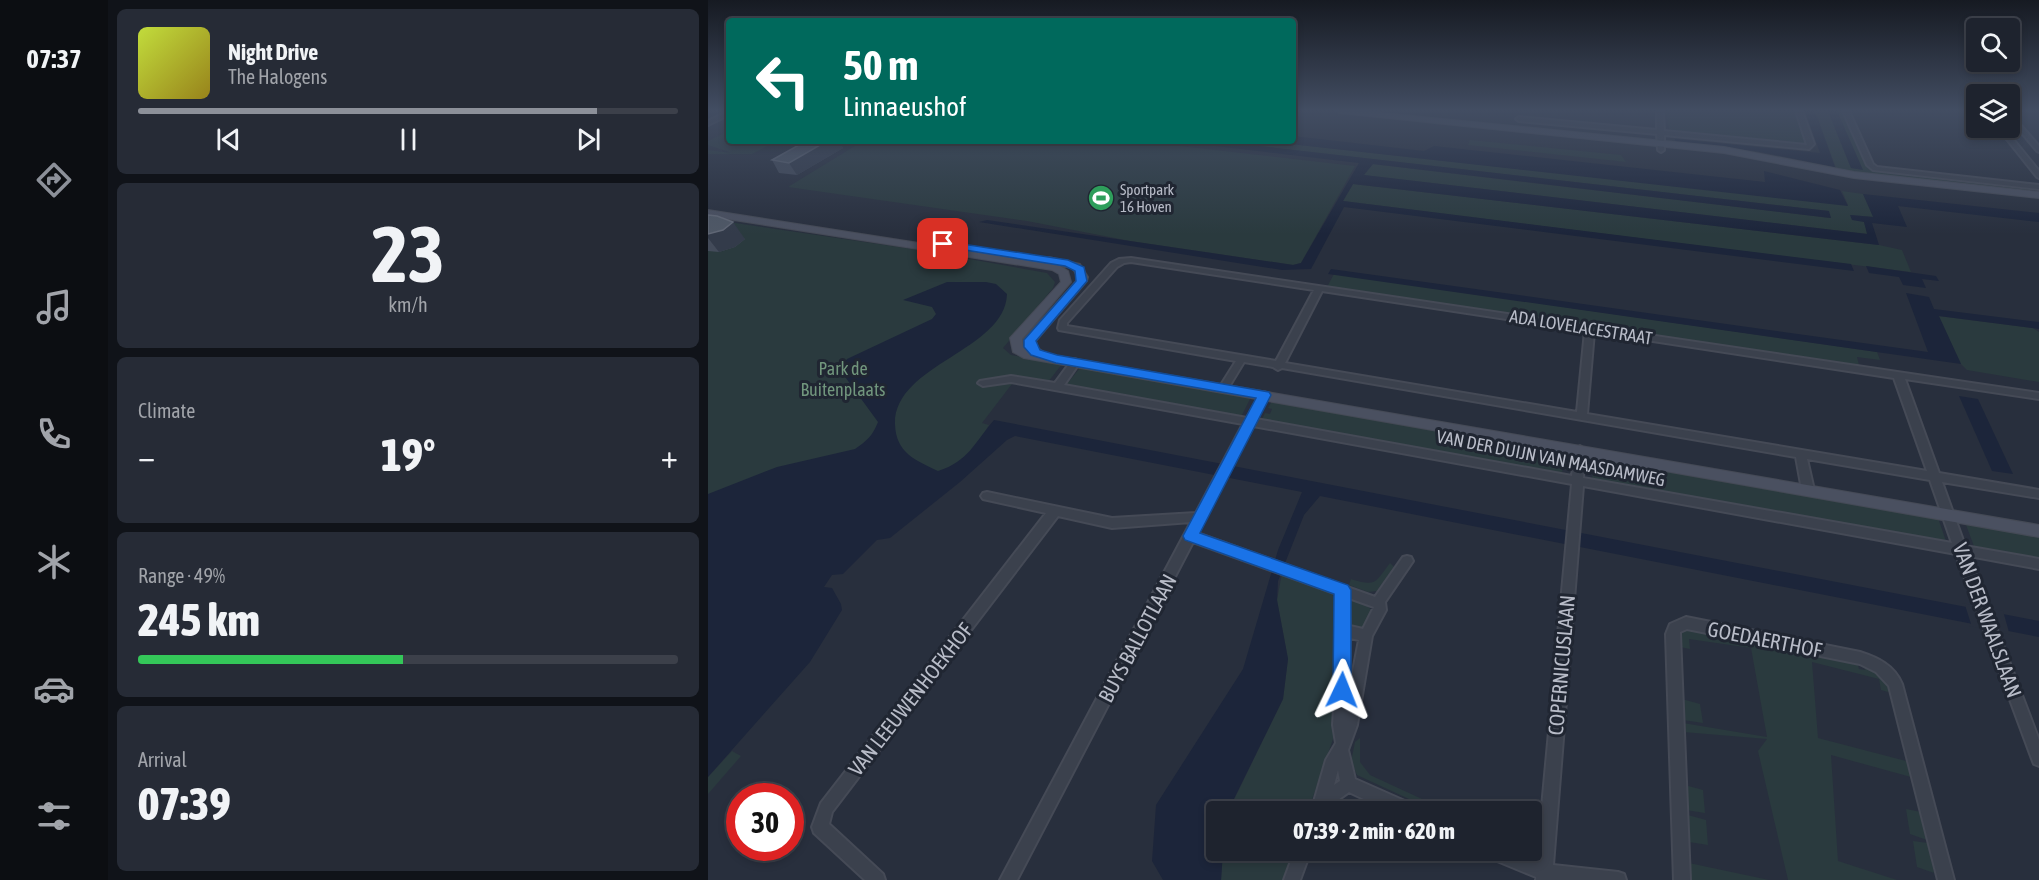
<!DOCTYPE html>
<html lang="en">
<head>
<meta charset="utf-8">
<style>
  body { margin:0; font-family:"Asap Condensed",sans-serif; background:#262b36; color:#f1f3f6; height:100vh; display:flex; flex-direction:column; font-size:22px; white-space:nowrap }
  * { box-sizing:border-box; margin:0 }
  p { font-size:20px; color:#a1a4aa }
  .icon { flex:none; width:33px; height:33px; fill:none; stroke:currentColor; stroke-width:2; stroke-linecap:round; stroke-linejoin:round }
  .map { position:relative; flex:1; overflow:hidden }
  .details { display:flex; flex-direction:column; gap:9px; padding:9px; background:#101319; width:600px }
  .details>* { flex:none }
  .hud { position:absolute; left:18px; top:18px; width:570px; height:126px; border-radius:6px; box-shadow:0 3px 9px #0003,0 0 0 2px #3c404a; background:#00695c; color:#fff; overflow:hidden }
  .fabs { position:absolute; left:1258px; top:18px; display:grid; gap:12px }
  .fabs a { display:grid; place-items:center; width:54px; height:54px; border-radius:6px; background:#1e232e; box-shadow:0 3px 9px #0003,0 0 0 2px #3c404a; font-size:30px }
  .speed { position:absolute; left:18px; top:783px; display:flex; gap:12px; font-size:30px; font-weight:700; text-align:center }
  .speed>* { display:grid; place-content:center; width:78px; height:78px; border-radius:50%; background:#1e232e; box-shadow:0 3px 9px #0003,0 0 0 2px #3c404a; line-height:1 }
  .speed .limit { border:9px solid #d22; background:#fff; color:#111 }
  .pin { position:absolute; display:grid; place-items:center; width:51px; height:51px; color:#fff; margin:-26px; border-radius:12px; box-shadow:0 3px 9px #0006 }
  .me { position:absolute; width:66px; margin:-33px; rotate:2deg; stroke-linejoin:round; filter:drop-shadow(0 0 4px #0008) }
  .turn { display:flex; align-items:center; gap:21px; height:126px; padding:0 18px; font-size:27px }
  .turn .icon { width:78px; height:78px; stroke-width:2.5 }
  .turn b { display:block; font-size:42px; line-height:51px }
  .big { font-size:45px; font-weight:800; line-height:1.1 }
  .details .tile { flex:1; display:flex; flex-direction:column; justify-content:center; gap:9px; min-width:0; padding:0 21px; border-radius:9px; background:#262b36 }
  .details .dial { align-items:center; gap:0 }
  .dial b { font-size:78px; line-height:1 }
  .song { display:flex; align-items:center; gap:18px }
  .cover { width:72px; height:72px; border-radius:9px; background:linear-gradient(135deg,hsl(70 70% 55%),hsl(50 70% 35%)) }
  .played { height:6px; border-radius:3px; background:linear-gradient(90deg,#8c9099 85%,#3c404a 85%) }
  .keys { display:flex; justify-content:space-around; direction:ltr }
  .heat { display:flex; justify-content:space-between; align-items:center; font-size:33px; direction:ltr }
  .charge { height:9px; border-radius:4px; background:linear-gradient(90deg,#34c759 49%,#3c404a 0) }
  .trip { position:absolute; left:498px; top:801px; width:336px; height:60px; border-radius:6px; background:#1e232e; box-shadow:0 3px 9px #0003,0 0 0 2px #3c404a; font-weight:800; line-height:60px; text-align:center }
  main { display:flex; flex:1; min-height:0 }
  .tab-bar { display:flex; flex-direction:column; width:108px; justify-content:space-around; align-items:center; background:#0c0e12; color:#a1a4aa }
  .tab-bar .icon { width:42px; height:42px }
  .tab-bar .active { color:#8c9099 }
  .tab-bar b { font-size:27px; color:#f1f3f6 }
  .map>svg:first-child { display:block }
</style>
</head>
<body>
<main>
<nav class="tab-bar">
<b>07:37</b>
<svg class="icon active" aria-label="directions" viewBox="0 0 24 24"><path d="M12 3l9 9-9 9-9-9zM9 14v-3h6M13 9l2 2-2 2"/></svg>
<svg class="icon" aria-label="music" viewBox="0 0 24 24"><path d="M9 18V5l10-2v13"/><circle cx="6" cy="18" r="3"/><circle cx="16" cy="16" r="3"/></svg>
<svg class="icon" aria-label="phone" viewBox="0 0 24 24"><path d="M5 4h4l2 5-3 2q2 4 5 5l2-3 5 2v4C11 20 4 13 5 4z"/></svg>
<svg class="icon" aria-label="climate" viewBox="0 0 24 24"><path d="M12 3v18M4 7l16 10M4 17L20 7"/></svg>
<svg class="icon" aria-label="car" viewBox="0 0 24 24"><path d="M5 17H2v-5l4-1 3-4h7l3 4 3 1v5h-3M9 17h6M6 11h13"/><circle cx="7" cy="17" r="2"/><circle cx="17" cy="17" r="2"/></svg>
<svg class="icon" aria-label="filters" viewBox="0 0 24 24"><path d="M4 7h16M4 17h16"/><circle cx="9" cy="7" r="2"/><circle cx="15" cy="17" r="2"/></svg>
</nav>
<section class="details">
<div class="tile">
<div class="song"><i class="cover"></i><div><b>Night Drive</b><p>The Halogens</p></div></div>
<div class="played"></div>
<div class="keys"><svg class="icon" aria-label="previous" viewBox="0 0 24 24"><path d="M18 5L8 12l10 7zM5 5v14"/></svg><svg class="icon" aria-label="pause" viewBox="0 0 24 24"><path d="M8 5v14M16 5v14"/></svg><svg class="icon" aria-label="next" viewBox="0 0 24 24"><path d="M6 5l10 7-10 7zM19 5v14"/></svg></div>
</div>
<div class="tile dial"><b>23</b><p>km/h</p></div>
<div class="tile"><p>Climate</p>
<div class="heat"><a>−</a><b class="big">19°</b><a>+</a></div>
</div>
<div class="tile"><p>Range · 49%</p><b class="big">245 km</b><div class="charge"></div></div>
<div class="tile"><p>Arrival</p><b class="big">07:39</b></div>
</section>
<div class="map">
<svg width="1331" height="880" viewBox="0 0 1331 880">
  <rect width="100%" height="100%" fill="#282f3d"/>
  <g fill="#2a3a3e">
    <path d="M 958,111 L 1088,111 L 1099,143 L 1091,145 L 973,133 L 961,129 Z"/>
    <path d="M 1107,111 L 1120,111 L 1143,168 L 1154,169 L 1129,111 L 1135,111 L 1158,165 L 1165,170 L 1319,188 L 1323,192 L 1129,171 Z"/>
    <path d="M 21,131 L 21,141 L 69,141 L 44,154 L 0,154 L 0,150 L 24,153 L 0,145 L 0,141 Z"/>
    <path d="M 762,140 L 913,155 L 918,162 L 760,145 Z"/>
    <path d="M 155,141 L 428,141 L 647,166 L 593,263 L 585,265 L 422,241 L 319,221 L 80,187 Z"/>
    <path d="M 506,141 L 555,141 L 1140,205 L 1134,191 L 1155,194 L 1166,217 L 1142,215 L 1156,222 L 1160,234 L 655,175 L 664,164 L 1122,218 L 1120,211 Z"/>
    <path d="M 645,184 L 1171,245 L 1194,250 L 1203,272 L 635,201 Z"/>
    <path d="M 0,219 L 211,250 L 339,273 L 347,282 L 345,288 L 295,348 L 303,355 L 354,364 L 340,382 L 310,376 L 274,423 L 281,425 L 265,451 L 117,576 L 0,770 Z"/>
    <path d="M 626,274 L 1169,352 L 1172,360 L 1149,357 L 1151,365 L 619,287 Z"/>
    <path d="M 1230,316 L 1325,328 L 1331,332 L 1331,382 L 1259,370 L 1253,364 Z"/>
    <path d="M 372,368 L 543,397 L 533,417 L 358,385 Z"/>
    <path d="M 564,401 L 856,453 L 854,475 L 553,421 L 557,413 L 562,414 L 564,409 L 560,408 Z"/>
    <path d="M 886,458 L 1230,518 L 1239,544 L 884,481 Z"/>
    <path d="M 1257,522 L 1331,535 L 1331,561 L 1267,549 Z"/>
    <path d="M 682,563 L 686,567 L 669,591 L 660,592 L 641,585 L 643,579 C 668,587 667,583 682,563 Z"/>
    <path d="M 574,573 L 624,594 L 629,603 L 625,739 L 600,811 L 520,812 L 575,699 L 580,659 L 569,600 Z"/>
    <path d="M 648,600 L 657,603 L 664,611 L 655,629 L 641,625 L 641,602 Z"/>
    <path d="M 979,628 L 1150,665 L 1151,669 L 1157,670 L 1156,665 L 1177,673 L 1184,693 L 1173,690 L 1171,679 L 1104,662 L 1110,738 L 1198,761 L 1203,777 L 1123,755 L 1130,861 L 1189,880 L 1080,880 L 1050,751 L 1059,739 L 975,732 L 975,723 L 1059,737 L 1043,648 L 981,639 L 982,649 L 972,647 L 971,633 Z"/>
    <path d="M 974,699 L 992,704 L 995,723 L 975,720 Z"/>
    <path d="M 652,738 L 652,762 L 662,775 L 740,811 L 727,811 L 649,775 L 643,762 L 647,742 Z"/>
    <path d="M 24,751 L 33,756 L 0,794 L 0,777 Z"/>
    <path d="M 977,785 L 995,790 L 997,813 L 978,810 Z"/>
    <path d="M 1198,809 L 1213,812 L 1219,840 L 1202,834 Z"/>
    <path d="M 980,815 L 998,820 L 1000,845 L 981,842 Z"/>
    <path d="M 1205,841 L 1220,843 L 1226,873 L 1209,867 Z"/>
    <path d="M 515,851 L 587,851 L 576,880 L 513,880 Z"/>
    <path d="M 981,863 L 1061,880 L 982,880 Z"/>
  </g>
  <g fill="#1c253a">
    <path d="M 1097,111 L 1107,111 L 1127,167 L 1047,151 L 967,142 L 967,139 L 1112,153 Z"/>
    <path d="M 1120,111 L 1129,111 L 1155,170 L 1143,168 Z"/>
    <path d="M 585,136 L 716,151 L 726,146 L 1057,182 L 1056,171 L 1132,190 L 1140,206 L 555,141 L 585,141 Z"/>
    <path d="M 466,141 L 506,141 L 1121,211 L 1123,218 L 665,164 L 656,175 L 1159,234 L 1156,222 L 1144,220 L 1142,215 L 1165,217 L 1155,194 L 1331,213 L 1331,222 L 1190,206 L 1199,227 L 1164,223 L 1171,245 L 645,184 L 635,201 L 1143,264 L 1146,271 L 636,207 L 603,269 L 574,270 L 271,222 L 279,220 L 585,265 L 593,263 L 651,163 Z"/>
    <path d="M 1158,266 L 1228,276 L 1231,281 L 1214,279 L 1218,288 L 1195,285 L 1191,277 L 1161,273 Z"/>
    <path d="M 623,269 L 1220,352 L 1198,293 L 1221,297 L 1226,309 L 1331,322 L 1331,329 L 1231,316 L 1253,364 L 620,274 Z"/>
    <path d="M 239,282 L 278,282 L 288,284 L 299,294 C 297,351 186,364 187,424 C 188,453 207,460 230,471 C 261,461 266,443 286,420 L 1331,621 L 1331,637 L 612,496 L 596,515 L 570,581 L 569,600 L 580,659 L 575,699 L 520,811 L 508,812 L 508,850 L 515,851 L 513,880 L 455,880 L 444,861 L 448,805 L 535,669 L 570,550 L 594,492 L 307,436 L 299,440 L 252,482 L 182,538 L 169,540 L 135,574 L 124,575 L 116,587 L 124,588 L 133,604 L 134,610 L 102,662 L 0,777 L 0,494 L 69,467 L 147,449 C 159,441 165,435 170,422 L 135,374 L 132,369 L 139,359 L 224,319 L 228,314 L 224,307 L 195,300 Z"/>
    <path d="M 1251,396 L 1270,399 L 1305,474 L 1284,471 Z"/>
  </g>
  <path fill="#282f3d" d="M 1254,603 L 1295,611 L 1301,632 L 1305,635 L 1261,626 L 1263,624 L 1257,605 Z"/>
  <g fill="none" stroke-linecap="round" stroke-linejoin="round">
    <g stroke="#454a56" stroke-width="4">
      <g id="street">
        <path d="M 21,111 L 21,115 L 0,125 L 0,121 Z"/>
        <path d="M 949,111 L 955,111 L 956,131 L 1099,145 L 1088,111 L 1094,111 L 1106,144 L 1101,149 L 956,135 L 956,150 L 953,152 L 950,150 L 949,134 L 811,121 L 808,119 L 811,117 L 949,130 Z"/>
        <path d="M 1135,111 L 1141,111 L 1165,164 L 1169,167 L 1331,185 L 1331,189 L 1165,170 L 1159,165 Z"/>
        <path d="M 1302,113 L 1331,146 L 1331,152 L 1329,151 L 1302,119 Z"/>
        <path d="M 1290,128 L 1296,128 L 1331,171 L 1331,178 L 1329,177 Z"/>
        <path d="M 423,258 L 1331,393 L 1331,399 L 1197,379 L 1231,473 L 1331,490 L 1331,498 L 1234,482 L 1257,546 L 1331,559 L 1331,569 L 1261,556 L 1331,740 L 1331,766 L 1326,764 L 1324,759 L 1248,554 L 875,486 L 845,865 L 910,872 L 916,874 L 918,880 L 828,880 L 828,877 L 777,856 L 775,850 L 804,850 L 829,861 L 864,484 L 545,426 L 489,533 L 667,597 L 695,557 L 699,556 L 703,557 L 705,561 L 677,602 L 678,610 L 664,636 L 649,725 L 640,750 L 647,779 L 708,806 L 710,812 L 683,812 L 641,792 L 620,807 L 619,812 L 603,812 L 618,760 L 628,743 L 625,725 L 628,673 L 629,594 L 485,542 L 309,880 L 292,880 L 483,522 L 404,528 L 350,516 L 124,812 L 121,824 L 175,874 L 177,880 L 157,880 L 106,833 L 104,827 L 113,803 L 338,513 L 275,499 L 273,496 L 275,493 L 279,492 L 404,518 L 488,513 L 535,424 L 303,382 L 275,386 L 270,383 L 272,381 L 303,376 L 347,383 L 364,360 L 367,359 L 372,362 L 356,385 L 539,418 L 553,393 L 556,392 L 561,395 L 548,419 L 864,476 L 867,450 L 872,446 L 877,450 L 875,478 L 1244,543 L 1222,480 L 1099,459 L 1106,490 L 1104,493 L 1096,493 L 1094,490 L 1088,457 L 574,368 L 570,370 L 565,367 L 536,362 L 519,390 L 516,391 L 511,388 L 528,361 L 351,330 L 350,328 L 352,320 L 403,263 L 411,259 ZM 423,262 L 606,290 L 568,361 L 359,326 L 359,323 L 409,267 L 416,263 ZM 614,291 L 877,331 L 869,412 L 577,363 ZM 886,332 L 1186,378 L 1219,471 L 879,414 ZM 641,598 L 666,607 L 655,629 L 642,626 ZM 642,638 L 651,640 L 641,692 ZM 630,770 L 632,781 L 626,785 Z"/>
        <path d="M 978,617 L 1152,652 C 1170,658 1186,665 1194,684 L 1246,880 L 1230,880 L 1181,686 L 1168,672 L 1152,664 L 979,629 L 972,632 L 972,634 L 982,880 L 966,880 L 958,634 L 962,624 Z"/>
        <path d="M 587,850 L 603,850 L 592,880 L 576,880 Z"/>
      </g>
    </g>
    <g stroke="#454a56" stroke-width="2">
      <g id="secondary">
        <path d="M 628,111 L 654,111 L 1016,147 L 1146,172 L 1331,192 L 1331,198 L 1146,178 L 1016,153 L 632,113 Z"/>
        <path d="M 0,210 L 339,263 L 336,260 L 341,257 L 372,264 L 380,277 L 379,281 L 328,341 L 330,348 L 339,354 L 1331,525 L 1331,537 L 316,358 L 305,352 L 302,338 L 353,282 L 351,274 L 344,270 L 0,216 ZM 352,266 L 364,268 L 370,277 L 369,280 L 318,337 L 316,340 L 318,350 L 315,347 L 314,339 L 363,282 L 360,271 Z"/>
      </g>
    </g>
    <use href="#street" fill="#3b414d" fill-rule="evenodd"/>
    <use href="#secondary" fill="#4a5060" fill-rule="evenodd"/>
  </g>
  <g fill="#434b5a">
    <path d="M 98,141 L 131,141 L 135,148 L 89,175 L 71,173 L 64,160 Z"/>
    <path d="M 0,215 L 37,239 L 27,247 L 11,252 L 0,251 Z"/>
  </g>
  <g fill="#333b4a">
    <path d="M 119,141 L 131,141 L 135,148 L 89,175 L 81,163 Z"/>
    <path d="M 25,222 L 37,239 L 27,247 L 11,252 L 0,238 L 0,234 Z"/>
  </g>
  <g fill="#4f5866" stroke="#606775" stroke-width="1.5">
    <path d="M 98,141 L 119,141 L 81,163 L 64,160 Z"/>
    <path d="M 0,215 L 9,216 L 25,222 L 15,230 L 0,234 Z"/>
  </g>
  <linearGradient id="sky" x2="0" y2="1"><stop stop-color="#161a22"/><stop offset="0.47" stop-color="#424d62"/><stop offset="1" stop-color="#424d62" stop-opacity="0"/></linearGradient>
  <rect width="1331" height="234" fill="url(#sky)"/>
  <path fill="#1a73e8" stroke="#114b97" stroke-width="1.5" d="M 235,241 L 360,260 L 376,267 L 379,281 L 328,341 L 332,350 L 349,355 L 561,392 L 563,395 L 492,533 L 640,585 L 643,590 L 643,690 L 640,696 L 634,699 L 627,696 L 625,690 L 626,594 L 477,540 L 475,536 L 548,398 L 348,363 L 323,355 L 316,347 L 316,340 L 368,281 L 367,271 L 357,266 L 232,246 L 230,244 Z"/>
  <defs>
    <g id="stadium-disc" transform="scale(1.35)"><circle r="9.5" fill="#2e9e5b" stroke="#202632"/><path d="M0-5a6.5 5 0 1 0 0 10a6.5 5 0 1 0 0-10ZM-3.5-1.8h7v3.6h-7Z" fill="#fff"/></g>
  </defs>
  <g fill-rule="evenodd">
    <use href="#stadium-disc" x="393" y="198"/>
  </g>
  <g text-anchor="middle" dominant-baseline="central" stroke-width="6" stroke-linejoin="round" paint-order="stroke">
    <g font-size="15" fill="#b8bcc8" stroke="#202632" text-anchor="start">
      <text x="412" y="189">Sportpark<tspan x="412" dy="17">16 Hoven</tspan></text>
    </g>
    <g font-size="18" fill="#b8bcc8" stroke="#202632">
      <text transform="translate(873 327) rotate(9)">ADA LOVELACESTRAAT</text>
      <text transform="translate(843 458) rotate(11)">VAN DER DUIJN VAN MAASDAMWEG</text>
    </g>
    <g font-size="18" fill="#71967d" stroke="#202632">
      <text x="135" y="368">Park de<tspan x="135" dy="21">Buitenplaats</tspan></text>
    </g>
    <g font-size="21" fill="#b8bcc8" stroke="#202632">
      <text transform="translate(1280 620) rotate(70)">VAN DER WAALSLAAN</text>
      <text transform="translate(429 638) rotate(-62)">BUYS BALLOTLAAN</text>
      <text transform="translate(1057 639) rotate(11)">GOEDAERTHOF</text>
      <text transform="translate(853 665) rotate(-85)">COPERNICUSLAAN</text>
      <text transform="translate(202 699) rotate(-52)">VAN LEEUWENHOEKHOF</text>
    </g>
  </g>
</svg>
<div class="fabs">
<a><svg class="icon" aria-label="search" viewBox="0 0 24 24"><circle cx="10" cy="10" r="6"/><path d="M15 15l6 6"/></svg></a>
<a><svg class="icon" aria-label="layers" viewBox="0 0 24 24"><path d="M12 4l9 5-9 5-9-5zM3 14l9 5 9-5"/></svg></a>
</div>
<div class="speed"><div class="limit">30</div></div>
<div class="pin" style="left:235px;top:244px;background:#d93025"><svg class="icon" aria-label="arrive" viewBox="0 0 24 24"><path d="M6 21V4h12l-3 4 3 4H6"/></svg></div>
<svg class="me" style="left:634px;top:690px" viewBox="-20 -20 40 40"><path d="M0-17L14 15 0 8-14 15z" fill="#1a73e8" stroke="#fff" stroke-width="4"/></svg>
<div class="trip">07:39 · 2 min · 620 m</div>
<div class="hud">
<div class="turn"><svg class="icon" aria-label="left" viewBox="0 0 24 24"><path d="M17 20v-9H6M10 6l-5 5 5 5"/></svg><div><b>50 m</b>Linnaeushof</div></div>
</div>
</div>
</main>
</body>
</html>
